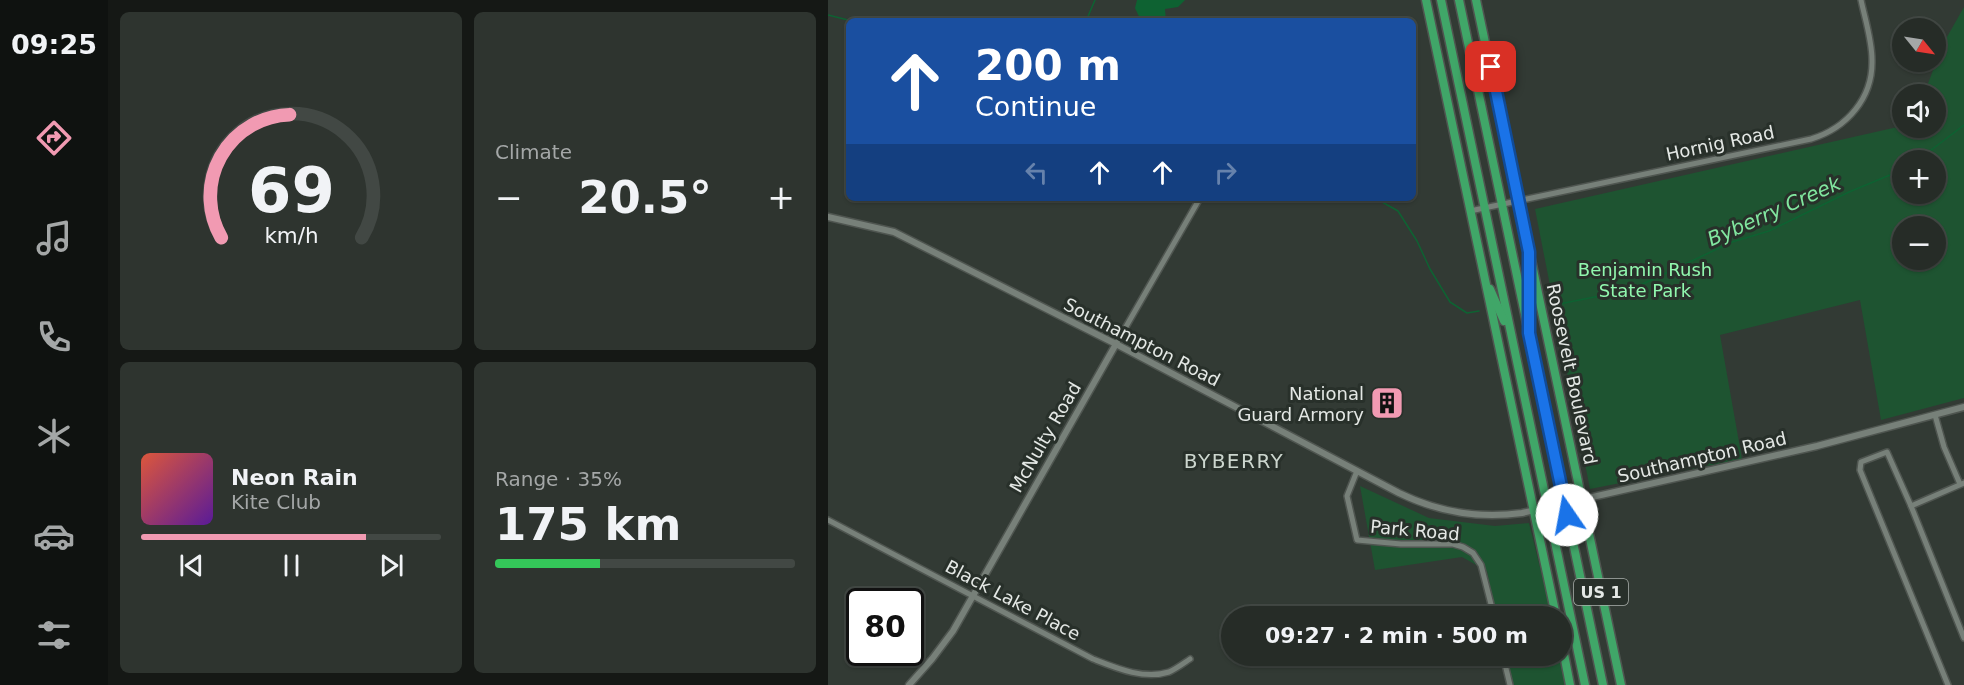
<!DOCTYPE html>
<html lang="en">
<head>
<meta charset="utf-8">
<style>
  body { margin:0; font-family:"DejaVu Sans",sans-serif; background:#2e342f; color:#f1f3f6; height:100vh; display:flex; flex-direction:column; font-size:22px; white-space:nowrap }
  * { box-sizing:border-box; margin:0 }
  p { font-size:20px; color:#a4a7a7 }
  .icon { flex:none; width:33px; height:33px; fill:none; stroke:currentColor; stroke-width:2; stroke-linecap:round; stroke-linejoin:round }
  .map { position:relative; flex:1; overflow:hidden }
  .panel { display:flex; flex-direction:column; gap:12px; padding:12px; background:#151815; width:720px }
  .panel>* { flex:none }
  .guide { position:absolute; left:18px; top:18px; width:570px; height:183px; border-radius:9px; box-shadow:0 2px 4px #0004,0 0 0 2px #424844; background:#1a4fa0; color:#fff; overflow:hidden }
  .needle { width:39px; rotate:120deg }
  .controls { position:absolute; left:1064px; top:18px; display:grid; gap:12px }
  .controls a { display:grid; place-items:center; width:54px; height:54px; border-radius:50%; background:#262c27; box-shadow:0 2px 4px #0004,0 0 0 2px #424844; font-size:30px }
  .speed { position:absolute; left:18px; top:588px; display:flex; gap:12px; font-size:30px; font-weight:700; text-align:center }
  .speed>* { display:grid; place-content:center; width:78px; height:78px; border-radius:50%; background:#262c27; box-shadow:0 2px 4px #0004,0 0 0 2px #424844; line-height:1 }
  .speed .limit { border:3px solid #111; border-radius:9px; background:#fff; color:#111 }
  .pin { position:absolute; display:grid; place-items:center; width:51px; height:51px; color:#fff; margin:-26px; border-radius:12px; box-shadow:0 3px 9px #0006 }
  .me { position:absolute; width:66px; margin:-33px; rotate:348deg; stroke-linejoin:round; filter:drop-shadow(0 0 4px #0008) }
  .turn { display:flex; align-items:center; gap:21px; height:126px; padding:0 30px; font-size:27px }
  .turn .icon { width:78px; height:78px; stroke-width:2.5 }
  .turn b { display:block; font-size:42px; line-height:51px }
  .lanes { display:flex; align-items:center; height:57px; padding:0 30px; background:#0003; justify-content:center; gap:30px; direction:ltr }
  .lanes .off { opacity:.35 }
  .big { font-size:45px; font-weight:700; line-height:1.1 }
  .panel .tile { flex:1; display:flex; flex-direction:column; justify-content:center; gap:9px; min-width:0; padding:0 21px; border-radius:9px; background:#2e342f }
  .panel .dial { align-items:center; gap:0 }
  .dial svg { height:156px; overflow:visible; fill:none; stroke:#424844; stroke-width:7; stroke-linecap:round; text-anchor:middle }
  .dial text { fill:#f1f3f6; stroke:none }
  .song { display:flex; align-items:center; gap:18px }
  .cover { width:72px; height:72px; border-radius:9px; background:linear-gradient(135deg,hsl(10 70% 55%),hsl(270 70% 35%)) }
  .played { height:6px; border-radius:3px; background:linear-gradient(90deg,#f19ab2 75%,#424844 75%) }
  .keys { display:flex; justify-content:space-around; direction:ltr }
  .heat { display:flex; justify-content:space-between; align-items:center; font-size:33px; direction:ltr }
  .charge { height:9px; border-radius:4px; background:linear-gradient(90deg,#34c759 35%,#424844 0) }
  .panel .tiles { flex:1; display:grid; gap:12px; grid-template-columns:repeat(2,1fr) }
  .trip { position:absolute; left:393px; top:606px; width:351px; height:60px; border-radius:30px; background:#262c27; box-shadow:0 2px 4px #0004,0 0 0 2px #424844; font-weight:700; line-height:60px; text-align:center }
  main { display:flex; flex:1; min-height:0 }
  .menu { display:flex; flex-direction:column; width:108px; justify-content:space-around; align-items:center; background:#0f1210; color:#a4a7a7 }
  .menu .icon { width:42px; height:42px }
  .menu .active { color:#f19ab2 }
  .menu b { font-size:27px; color:#f1f3f6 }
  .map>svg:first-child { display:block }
</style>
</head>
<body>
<main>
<nav class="menu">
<b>09:25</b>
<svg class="icon active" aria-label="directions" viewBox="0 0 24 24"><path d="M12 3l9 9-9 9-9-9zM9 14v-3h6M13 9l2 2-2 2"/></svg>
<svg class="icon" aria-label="music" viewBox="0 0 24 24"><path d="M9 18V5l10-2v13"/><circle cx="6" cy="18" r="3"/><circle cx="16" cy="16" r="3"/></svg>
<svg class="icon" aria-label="phone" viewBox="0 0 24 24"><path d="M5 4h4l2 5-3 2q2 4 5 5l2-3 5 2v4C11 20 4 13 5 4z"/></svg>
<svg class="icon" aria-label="climate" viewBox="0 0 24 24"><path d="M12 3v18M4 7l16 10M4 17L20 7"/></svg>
<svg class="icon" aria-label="car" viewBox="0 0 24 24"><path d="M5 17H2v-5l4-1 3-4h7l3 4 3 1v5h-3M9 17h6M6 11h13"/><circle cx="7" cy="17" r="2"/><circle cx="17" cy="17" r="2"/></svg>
<svg class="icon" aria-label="filters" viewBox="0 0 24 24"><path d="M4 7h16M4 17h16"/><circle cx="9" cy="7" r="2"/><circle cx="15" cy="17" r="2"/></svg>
</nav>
<section class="panel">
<div class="tiles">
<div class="tile dial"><svg viewBox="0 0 100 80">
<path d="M14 69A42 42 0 1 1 86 69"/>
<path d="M14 69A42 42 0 0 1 49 6" stroke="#f19ab2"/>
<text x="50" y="56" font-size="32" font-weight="700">69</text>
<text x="50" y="72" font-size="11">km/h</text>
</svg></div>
<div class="tile"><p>Climate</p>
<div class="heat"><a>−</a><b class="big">20.5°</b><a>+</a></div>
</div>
<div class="tile">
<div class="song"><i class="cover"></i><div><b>Neon Rain</b><p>Kite Club</p></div></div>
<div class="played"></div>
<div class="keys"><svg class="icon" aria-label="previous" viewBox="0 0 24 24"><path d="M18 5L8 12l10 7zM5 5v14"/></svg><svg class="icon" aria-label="pause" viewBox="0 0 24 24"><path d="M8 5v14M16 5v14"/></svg><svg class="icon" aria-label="next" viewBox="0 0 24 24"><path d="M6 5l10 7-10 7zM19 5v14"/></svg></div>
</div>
<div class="tile"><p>Range · 35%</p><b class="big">175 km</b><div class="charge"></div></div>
</div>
</section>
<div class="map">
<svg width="1136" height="685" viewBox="0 0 1136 685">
  <rect width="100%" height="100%" fill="#323a34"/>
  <g fill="#1e5431" fill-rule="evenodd">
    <path d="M 1136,7 L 1136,398 L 1053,420 L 1032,300 L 892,335 L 914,459 L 762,489 L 707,209 L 1074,126 L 1074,128 L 1107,128 L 1107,94 L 1096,94 L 1115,44 ZM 1107,160 L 1107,194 L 1074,194 L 1074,160 ZM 1107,226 L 1107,260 L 1074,260 L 1074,226 Z"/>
    <path d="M 532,486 L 601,518 L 667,526 L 701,523 L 724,616 L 668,616 L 659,571 L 634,557 L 547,570 Z"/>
    <path d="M 675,656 L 733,656 L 740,685 L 681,685 Z"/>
  </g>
  <path fill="#0e6232" d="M 309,0 L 357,0 L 350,7 L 337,9 L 338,21 L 313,21 L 307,8 Z"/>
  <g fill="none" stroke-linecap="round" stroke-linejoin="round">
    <g stroke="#0e6232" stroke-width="1.5">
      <path d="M 0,15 L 24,21"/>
      <path d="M 258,21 L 267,0"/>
      <path d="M 1090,160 L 1136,125"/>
      <path d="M 424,198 L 432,200 L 471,198"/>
      <path d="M 547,198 L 570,211 L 589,241 L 602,269 L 622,302 L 639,313 L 651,311"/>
      <path d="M 726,305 L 802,290 L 904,242 L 941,231 L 1021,192 L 1074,170"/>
    </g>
    <g stroke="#4f5550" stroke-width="8">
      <g id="minor">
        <path d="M 642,211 L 983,139 C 1019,128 1045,98 1044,60 C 1044,40 1037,19 1033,0"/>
        <path d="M 288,344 L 372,198"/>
        <path d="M 1107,415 L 1116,447 L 1132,484"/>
        <path d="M 529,471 L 519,496 L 529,540 L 573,544 L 625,544 L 635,547 L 645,553 L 653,565 L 666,616"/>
        <path d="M 1083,506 L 1136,483"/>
        <path d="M 0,520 L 265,659 C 288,668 316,680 341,672 C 348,669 356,663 362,659"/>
        <path d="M 675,656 L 682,685"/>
        <path d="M 1120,685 L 1032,470 L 1033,462 L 1059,452 L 1083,506 L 1136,638"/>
      </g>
    </g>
    <g stroke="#4f5550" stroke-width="9">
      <g id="tertiary">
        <path d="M 0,217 L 66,232 L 288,344 L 571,493 C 610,512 651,519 694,513 L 989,446 L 1136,407"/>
        <path d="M 81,685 L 104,659 L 125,631 L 288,344"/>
      </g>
    </g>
    <g stroke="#4f5550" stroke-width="11">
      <g id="trunk">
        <path d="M 598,0 L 728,616"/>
        <path d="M 613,0 L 757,685"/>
        <path d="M 631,0 L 775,685"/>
        <path d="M 648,0 L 793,685"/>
        <path d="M 662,289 L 676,321"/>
        <path d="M 701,314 L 701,270"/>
        <path d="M 734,644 L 742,685"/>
      </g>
    </g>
    <use href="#minor" stroke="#778079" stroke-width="5"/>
    <use href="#tertiary" stroke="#778079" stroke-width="6"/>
    <use href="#trunk" stroke="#40a668" stroke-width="8"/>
  </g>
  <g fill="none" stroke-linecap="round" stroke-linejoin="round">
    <g stroke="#114b97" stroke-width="15">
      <path id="route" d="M 663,67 L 701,252 L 701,333 L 739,515"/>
    </g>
    <use href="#route" stroke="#1a73e8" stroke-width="10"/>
  </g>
  <defs>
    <g id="building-square" transform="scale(1.725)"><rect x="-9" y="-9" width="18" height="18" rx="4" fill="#f19ab2" stroke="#28302a"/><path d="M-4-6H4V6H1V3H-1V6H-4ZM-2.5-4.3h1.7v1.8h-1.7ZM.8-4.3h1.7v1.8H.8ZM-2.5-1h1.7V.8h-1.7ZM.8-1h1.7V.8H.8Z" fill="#111"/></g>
  </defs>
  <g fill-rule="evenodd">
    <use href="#building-square" x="559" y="403"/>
  </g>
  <g text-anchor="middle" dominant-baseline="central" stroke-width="6" stroke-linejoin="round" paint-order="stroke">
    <rect fill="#28302a" stroke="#acb1ad" stroke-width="1.5" x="746" y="579" width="54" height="26" rx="4.5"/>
    <g font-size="16" font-weight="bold" fill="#e4e8e5">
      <text x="773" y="592">US 1</text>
    </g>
    <g font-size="18" fill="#e4e8e5" stroke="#28302a">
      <text transform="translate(892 143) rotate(-12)">Hornig Road</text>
      <text transform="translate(314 342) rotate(27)">Southampton Road</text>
      <text transform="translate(744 374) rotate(78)">Roosevelt Boulevard</text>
      <text transform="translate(217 437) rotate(-60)">McNulty Road</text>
      <text transform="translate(874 457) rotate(-13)">Southampton Road</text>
      <text transform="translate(587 530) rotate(5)">Park Road</text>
      <text transform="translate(185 600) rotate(28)">Black Lake Place</text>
    </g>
    <g font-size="18" fill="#91f7ae" stroke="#28302a">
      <text x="817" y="269">Benjamin Rush<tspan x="817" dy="21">State Park</tspan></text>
    </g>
    <g font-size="18" fill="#e4e8e5" stroke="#28302a" text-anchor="end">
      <text x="536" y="393">National<tspan x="536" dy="21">Guard Armory</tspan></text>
    </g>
    <g font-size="20" font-style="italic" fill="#81e69f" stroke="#28302a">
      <text transform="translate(946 211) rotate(-24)">Byberry Creek</text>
    </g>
    <g font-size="20" letter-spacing="1.5" fill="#ccd6ce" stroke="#28302a">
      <text x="406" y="461">BYBERRY</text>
    </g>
  </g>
</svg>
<div class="controls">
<a><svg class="needle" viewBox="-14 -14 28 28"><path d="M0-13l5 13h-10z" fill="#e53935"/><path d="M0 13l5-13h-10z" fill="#a4a7a7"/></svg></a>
<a><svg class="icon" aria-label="sound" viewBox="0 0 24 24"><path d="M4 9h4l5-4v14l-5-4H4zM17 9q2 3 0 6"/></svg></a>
<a>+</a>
<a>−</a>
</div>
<div class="speed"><div class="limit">80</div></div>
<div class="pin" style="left:663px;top:67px;background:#d93025"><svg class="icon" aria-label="arrive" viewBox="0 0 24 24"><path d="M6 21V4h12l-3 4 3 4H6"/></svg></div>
<svg class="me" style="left:739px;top:515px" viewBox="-20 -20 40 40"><circle r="19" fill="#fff"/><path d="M0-13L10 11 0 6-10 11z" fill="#1a73e8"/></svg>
<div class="trip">09:27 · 2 min · 500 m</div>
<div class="guide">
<div class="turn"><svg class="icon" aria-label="ahead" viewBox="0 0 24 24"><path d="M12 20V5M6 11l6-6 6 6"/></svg><div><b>200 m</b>Continue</div></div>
<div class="lanes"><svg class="icon off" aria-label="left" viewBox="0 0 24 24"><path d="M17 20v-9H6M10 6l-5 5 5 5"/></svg><svg class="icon" aria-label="ahead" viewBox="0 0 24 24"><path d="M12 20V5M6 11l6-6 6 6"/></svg><svg class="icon" aria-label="ahead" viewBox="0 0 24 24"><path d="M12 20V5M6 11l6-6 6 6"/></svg><svg class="icon off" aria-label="right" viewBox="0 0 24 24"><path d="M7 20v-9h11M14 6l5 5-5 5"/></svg></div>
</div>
</div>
</main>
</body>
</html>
